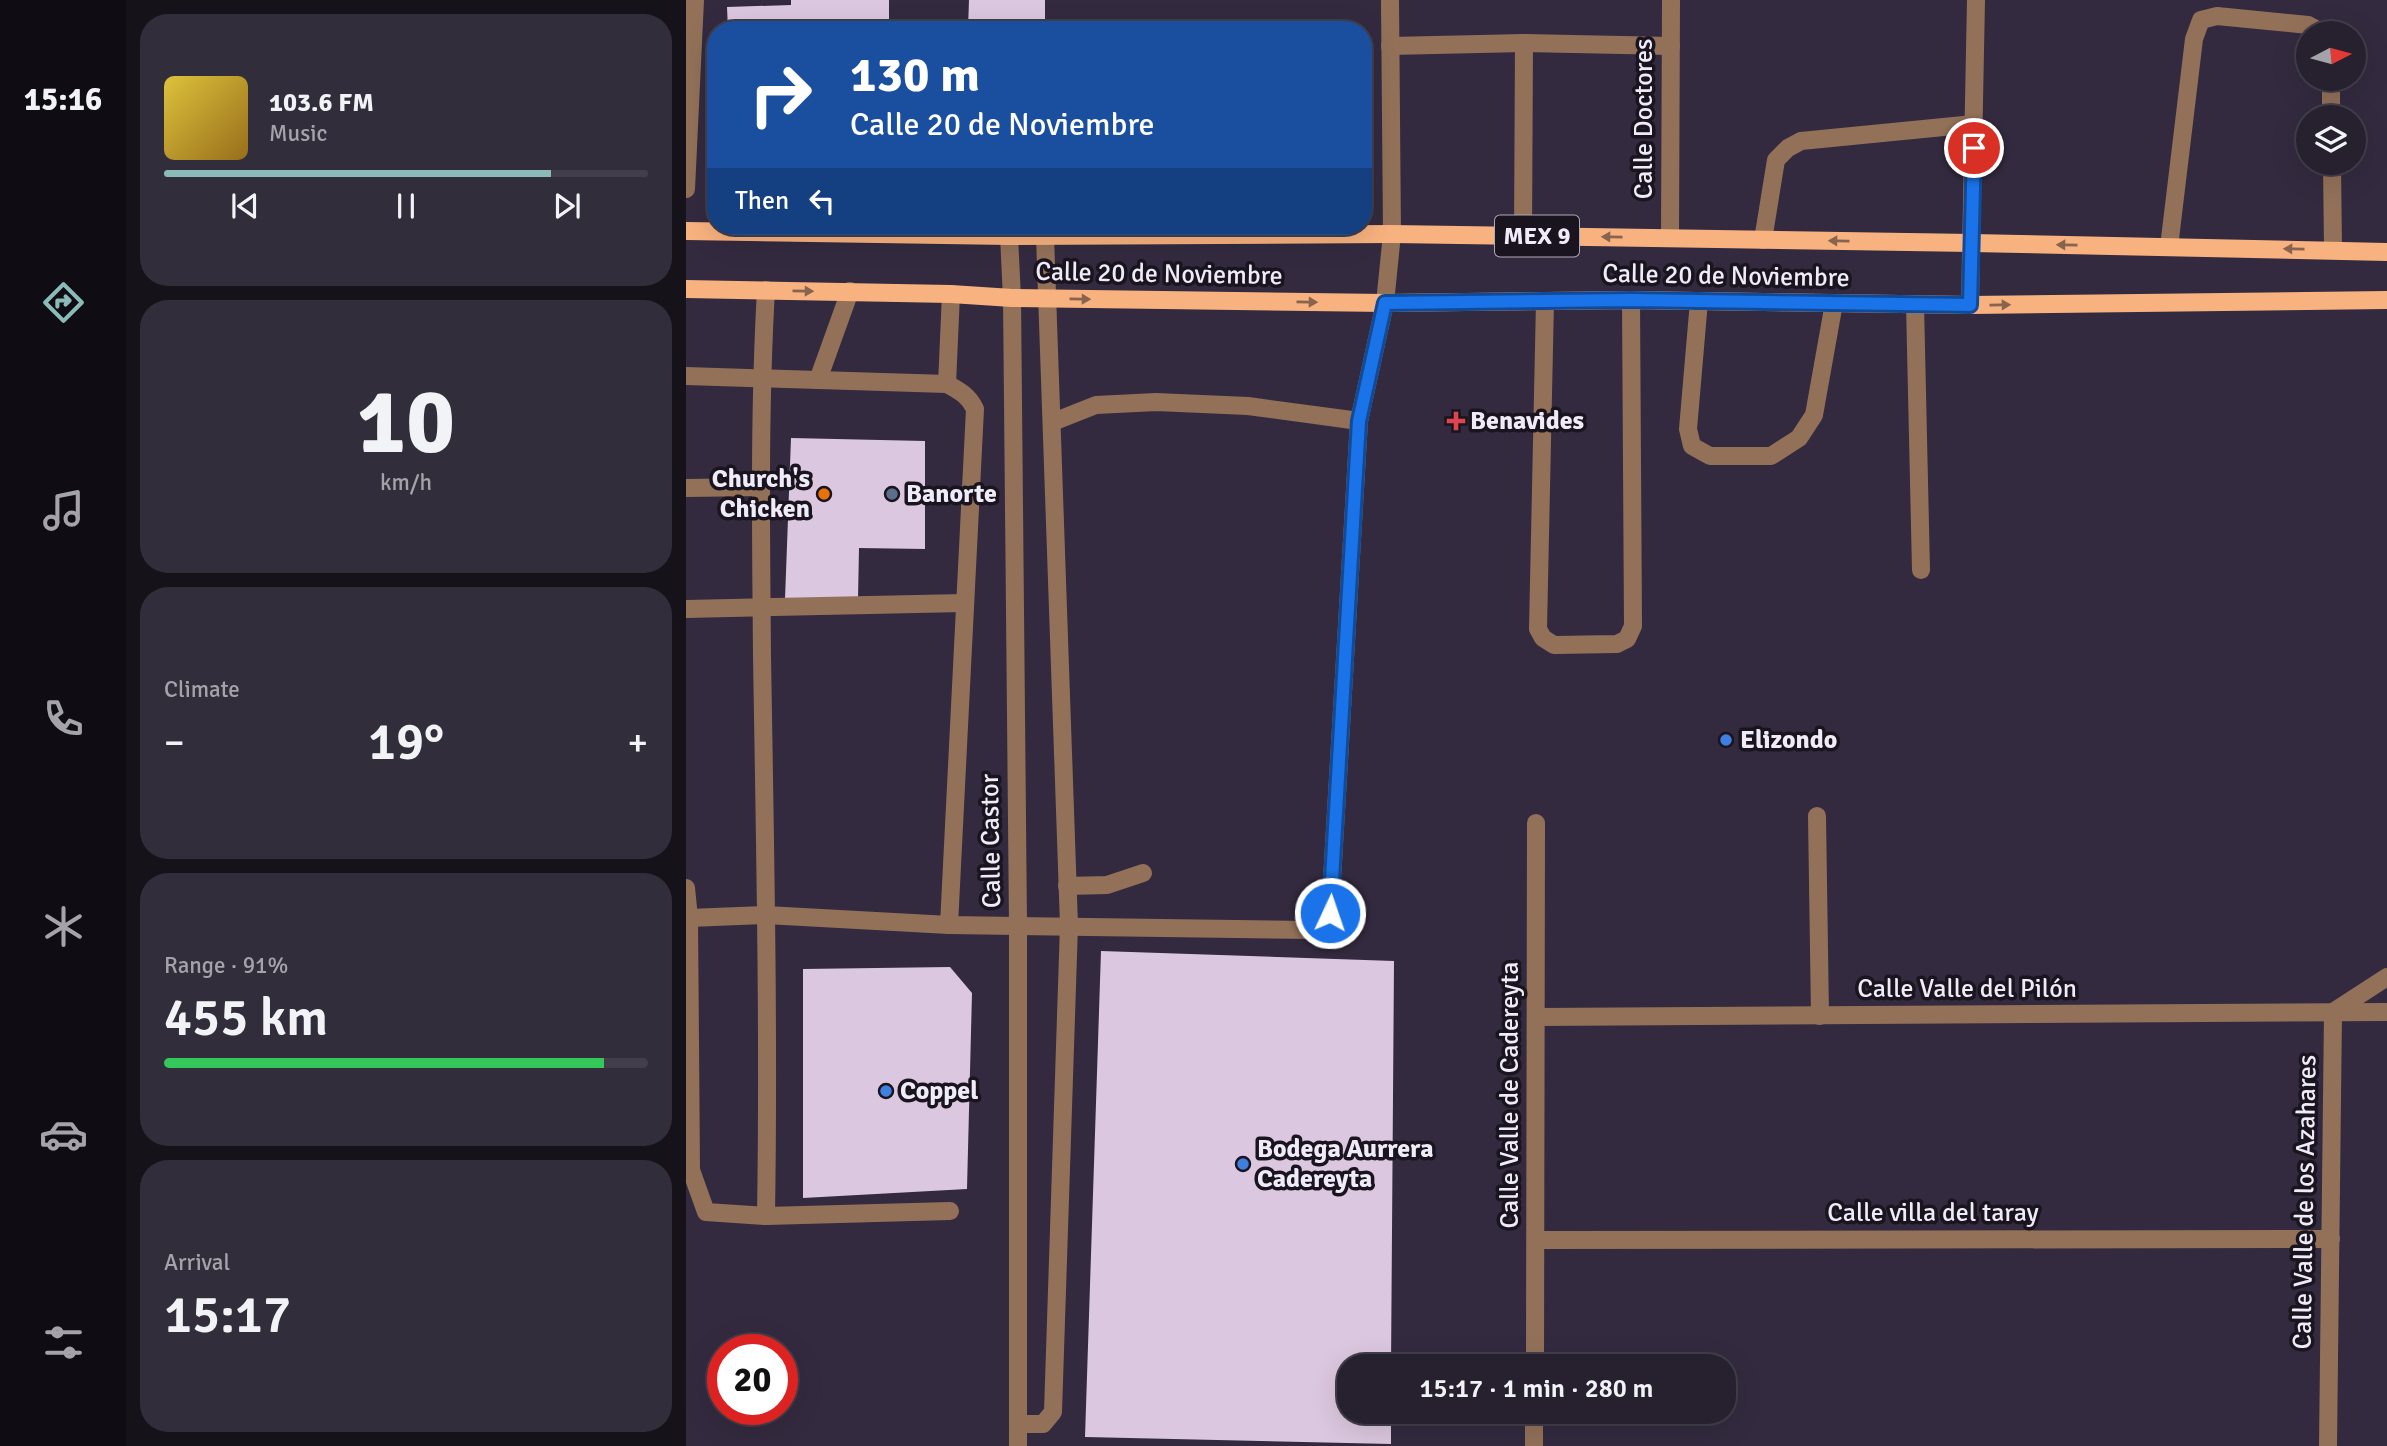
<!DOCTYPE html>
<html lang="en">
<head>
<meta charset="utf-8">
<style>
  body { margin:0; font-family:Signika,sans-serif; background:#322d3b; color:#f1f3f6; height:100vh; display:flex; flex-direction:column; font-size:26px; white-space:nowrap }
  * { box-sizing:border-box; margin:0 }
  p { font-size:23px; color:#a4a3aa }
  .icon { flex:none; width:38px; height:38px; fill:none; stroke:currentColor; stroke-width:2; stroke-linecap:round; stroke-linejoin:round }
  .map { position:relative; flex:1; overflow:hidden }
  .sheet { display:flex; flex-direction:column; gap:14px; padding:14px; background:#15121a; width:560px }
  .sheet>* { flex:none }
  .banner { position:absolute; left:21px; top:21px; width:665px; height:214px; border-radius:28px; box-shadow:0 7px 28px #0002,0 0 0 2px #423e4b; background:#1a4fa0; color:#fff; overflow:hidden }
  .needle { width:46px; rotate:84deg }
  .tools { position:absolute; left:1610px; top:21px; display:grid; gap:14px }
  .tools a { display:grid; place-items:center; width:70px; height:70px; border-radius:50%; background:#26202f; box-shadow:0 7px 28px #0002,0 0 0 2px #423e4b; font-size:35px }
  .speed { position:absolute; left:21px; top:1334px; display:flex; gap:14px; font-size:35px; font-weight:700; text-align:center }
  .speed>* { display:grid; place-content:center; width:91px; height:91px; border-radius:50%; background:#26202f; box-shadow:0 7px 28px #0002,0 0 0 2px #423e4b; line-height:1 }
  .speed .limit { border:10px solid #d22; background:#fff; color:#111 }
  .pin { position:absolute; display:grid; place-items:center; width:60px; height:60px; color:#fff; margin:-30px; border:4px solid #fff; border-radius:50%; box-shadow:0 2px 7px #0007 }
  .me { position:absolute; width:77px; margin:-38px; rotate:3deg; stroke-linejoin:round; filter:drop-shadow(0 0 5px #0008) }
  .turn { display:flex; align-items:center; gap:24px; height:147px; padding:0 28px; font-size:32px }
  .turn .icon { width:91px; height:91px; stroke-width:2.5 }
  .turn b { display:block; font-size:49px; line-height:60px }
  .then { display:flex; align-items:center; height:66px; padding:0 28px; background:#0003; gap:14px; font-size:26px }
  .big { font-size:52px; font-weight:600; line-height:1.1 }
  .sheet .tile { flex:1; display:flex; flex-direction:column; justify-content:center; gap:10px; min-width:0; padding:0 24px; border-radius:28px; background:#322d3b }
  .sheet .dial { align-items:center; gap:0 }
  .dial b { font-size:91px; line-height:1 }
  .song { display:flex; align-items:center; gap:21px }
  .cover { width:84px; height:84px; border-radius:10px; background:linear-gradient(135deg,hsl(50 70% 55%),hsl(40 70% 35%)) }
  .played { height:7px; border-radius:4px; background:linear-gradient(90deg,#8bbbb9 80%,#423e4b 80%) }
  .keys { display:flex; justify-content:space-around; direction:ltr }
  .heat { display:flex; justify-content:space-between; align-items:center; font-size:38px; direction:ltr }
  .charge { height:10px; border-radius:5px; background:linear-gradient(90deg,#34c759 91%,#423e4b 0) }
  .trip { position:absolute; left:651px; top:1354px; width:399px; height:70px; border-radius:28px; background:#26202f; box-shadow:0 7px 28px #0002,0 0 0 2px #423e4b; font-weight:600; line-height:70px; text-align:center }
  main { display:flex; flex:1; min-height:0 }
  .tab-bar { display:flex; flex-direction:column; width:126px; justify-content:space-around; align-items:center; background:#0f0d13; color:#a4a3aa }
  .tab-bar .icon { width:49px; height:49px }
  .tab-bar .selected { color:#8bbbb9 }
  .tab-bar b { font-size:32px; color:#f1f3f6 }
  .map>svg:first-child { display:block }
</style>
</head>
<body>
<main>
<nav class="tab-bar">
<b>15:16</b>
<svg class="icon selected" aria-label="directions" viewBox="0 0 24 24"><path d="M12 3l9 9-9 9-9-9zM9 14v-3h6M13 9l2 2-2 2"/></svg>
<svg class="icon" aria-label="music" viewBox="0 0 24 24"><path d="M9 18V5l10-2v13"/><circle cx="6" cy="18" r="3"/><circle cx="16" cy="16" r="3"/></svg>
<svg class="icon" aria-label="phone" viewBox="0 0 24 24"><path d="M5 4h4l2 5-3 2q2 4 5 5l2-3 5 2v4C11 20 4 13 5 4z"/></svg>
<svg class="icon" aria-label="climate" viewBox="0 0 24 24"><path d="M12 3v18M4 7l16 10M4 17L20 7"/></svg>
<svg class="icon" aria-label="car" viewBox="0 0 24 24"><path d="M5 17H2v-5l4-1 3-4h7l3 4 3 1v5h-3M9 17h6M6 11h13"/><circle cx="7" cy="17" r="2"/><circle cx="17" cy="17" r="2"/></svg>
<svg class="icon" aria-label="filters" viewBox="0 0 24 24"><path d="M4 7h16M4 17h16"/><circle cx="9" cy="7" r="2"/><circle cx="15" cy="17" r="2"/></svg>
</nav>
<section class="sheet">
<div class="tile">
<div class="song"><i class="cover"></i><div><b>103.6 FM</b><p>Music</p></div></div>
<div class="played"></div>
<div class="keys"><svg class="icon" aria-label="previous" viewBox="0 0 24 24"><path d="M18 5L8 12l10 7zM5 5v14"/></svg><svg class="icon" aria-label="pause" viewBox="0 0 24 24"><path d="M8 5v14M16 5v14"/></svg><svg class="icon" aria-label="next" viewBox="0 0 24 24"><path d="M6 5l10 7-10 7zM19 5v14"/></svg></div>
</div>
<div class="tile dial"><b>10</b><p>km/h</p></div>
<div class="tile"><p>Climate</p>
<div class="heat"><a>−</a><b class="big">19°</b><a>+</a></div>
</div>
<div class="tile"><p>Range · 91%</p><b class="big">455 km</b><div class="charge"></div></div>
<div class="tile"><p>Arrival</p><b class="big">15:17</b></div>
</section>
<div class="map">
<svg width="1701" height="1446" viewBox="0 0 1701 1446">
  <rect width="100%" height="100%" fill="#332a3f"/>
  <g fill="#dbc7df">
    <path d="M 105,0 L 203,0 L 203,30 L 42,30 L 41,7 L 105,5 Z"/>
    <path d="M 283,0 L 359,0 L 359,30 L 282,30 Z"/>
    <path d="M 105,438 L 239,441 L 239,549 L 173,548 L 172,599 L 99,599 Z"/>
    <path d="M 415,951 L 708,961 L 705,1367 L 663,1367 L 663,1412 L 705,1412 L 705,1444 L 399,1437 Z"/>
    <path d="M 264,967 L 286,993 L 281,1189 L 117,1198 L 117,969 Z"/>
  </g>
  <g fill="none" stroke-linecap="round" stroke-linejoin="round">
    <g stroke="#937159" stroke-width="18">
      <path d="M 704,46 L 838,43"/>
      <path d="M 1645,79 L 1645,117"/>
      <path d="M 1646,163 L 1647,250"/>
      <path d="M 0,189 L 9,0"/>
      <path d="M 323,236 L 326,298 L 332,924 L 332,1446"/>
      <path d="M 837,236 L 838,43 L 985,46"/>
      <path d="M 984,238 L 985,0"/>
      <path d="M 1077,240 L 1090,160 L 1102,148 L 1115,141 L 1288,124"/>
      <path d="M 1483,247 L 1508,39 L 1515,20 L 1531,16 L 1622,25 L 1637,33"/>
      <path d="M 859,301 L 852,629 L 857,638 L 868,645 L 931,644 L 941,639 L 947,626 L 945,300"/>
      <path d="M 1013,301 L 1002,429 L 1006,446 L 1024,456 L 1085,456 L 1113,438 L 1128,415 L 1148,303"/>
      <path d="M 1229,304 L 1235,570"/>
      <path d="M 1284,305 L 1290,0"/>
      <path d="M 0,376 L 261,384 C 274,391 283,396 289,409 L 263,925"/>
      <path d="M 132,380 L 164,291"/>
      <path d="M 261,384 L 265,294"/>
      <path d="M 367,422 L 410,405 L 470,402 L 562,406 L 673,421"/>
      <path d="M 0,488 L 74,487"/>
      <path d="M 0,609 L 278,603"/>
      <path d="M 1131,816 L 1134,1016"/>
      <path d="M 381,886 L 421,885 L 457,873"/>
      <path d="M 0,888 L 3,918 L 80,915 L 263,925 L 628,930 L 639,924 L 644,913 L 673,421 L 699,303 L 706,234 L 704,0"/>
      <path d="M 3,918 L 5,1170 L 20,1212 L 80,1216 C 83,1029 79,842 76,655 C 75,533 73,412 80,290"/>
      <path d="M 1647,1012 L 1701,977"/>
      <path d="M 851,1017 L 1701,1012"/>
      <path d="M 80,1216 L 264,1211"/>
      <path d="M 850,1240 L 1645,1239"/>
      <path d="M 849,1367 L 850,823"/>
      <path d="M 332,1424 L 357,1424 L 367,1412 L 383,925 L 359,236"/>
      <path d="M 848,1446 L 848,1412"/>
      <path d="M 1642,1446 L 1647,1012"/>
    </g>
    <g stroke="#f8b27f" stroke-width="18">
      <path d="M 0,231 L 323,236 L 706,234 L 1286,243 L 1701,252"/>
      <path d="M 0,289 L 265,294 L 326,298 L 699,303 L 945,300 L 1284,305 L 1701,300"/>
    </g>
  </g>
  <defs><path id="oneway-solid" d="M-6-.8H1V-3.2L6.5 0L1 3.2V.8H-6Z" transform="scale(1.75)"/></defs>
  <g fill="#88634e">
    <use href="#oneway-solid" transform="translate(926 237) rotate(-179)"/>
    <use href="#oneway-solid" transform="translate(1153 241) rotate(-179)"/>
    <use href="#oneway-solid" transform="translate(1381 245) rotate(-179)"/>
    <use href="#oneway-solid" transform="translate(1608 249) rotate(-179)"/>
    <use href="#oneway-solid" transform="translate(117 291) rotate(1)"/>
    <use href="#oneway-solid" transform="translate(394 299) rotate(1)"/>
    <use href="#oneway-solid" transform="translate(621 302) rotate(1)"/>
    <use href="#oneway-solid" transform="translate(1314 305) rotate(-1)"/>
  </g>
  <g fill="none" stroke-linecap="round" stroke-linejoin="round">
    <g stroke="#114b97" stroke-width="18">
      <path id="route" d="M 644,913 L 673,421 L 699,303 L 945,300 L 1284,305 L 1288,148"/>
    </g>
    <use href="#route" stroke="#1a73e8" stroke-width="12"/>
  </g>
  <path fill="#e0444e" stroke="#19141e" stroke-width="2.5" d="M766.5 410.5h7v7h7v7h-7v7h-7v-7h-7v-7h7z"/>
  <circle fill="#e8710a" stroke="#19141e" stroke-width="2.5" cx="138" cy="494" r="7"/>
  <circle fill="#5c6f8a" stroke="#19141e" stroke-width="2.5" cx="206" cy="494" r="7"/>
  <g fill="#3f7fe0" stroke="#19141e" stroke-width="2.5">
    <circle cx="1040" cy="740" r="7"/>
    <circle cx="200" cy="1091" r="7"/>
    <circle cx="557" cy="1164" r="7"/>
  </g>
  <g text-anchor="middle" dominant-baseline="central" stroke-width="7" stroke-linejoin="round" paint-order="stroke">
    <rect fill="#19141e" stroke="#b0aab7" stroke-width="2" x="809" y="215.5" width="84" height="41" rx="5"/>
    <g font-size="24" font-weight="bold" fill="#f0ebf9">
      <text x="851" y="236">MEX 9</text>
    </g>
    <g font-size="26" fill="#f0ebf9" stroke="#19141e">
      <text transform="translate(958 119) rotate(-90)">Calle Doctores</text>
      <text transform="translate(473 274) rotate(1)">Calle 20 de Noviembre</text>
      <text transform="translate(1040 276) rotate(1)">Calle 20 de Noviembre</text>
      <text transform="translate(305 841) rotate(-91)">Calle Castor</text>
      <text x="1281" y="989">Calle Valle del Pilón</text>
      <text transform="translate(824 1095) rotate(-90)">Calle Valle de Cadereyta</text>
      <text transform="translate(1619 1202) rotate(-89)">Calle Valle de los Azahares</text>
      <text x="1247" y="1213">Calle villa del taray</text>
    </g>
    <g font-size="26" font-weight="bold" fill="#f0ebf9" stroke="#19141e" text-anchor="start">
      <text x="784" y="421">Benavides</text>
      <text x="124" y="479" text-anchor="end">Church's<tspan x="124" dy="30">Chicken</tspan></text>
      <text x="220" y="494">Banorte</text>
      <text x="1054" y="740">Elizondo</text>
      <text x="214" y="1091">Coppel</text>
      <text x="571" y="1149">Bodega Aurrera<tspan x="571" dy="30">Cadereyta</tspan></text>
    </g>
  </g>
</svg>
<div class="tools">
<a><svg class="needle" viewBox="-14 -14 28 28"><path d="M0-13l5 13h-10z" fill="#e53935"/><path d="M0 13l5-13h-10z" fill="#a4a3aa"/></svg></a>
<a><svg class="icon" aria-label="layers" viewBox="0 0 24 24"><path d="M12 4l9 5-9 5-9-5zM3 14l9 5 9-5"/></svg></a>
</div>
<div class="speed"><div class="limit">20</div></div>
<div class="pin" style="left:1288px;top:148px;background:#d93025"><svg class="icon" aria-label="arrive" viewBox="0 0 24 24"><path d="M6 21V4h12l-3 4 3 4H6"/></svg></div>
<svg class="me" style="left:644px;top:913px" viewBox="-20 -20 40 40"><circle r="17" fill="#1a73e8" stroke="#fff" stroke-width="3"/><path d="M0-11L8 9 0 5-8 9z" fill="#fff"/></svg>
<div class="trip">15:17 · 1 min · 280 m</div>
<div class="banner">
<div class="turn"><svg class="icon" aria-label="right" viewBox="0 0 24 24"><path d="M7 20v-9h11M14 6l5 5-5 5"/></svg><div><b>130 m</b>Calle 20 de Noviembre</div></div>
<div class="then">Then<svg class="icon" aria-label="left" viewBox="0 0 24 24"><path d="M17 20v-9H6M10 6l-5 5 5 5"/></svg></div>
</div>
</div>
</main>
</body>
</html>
